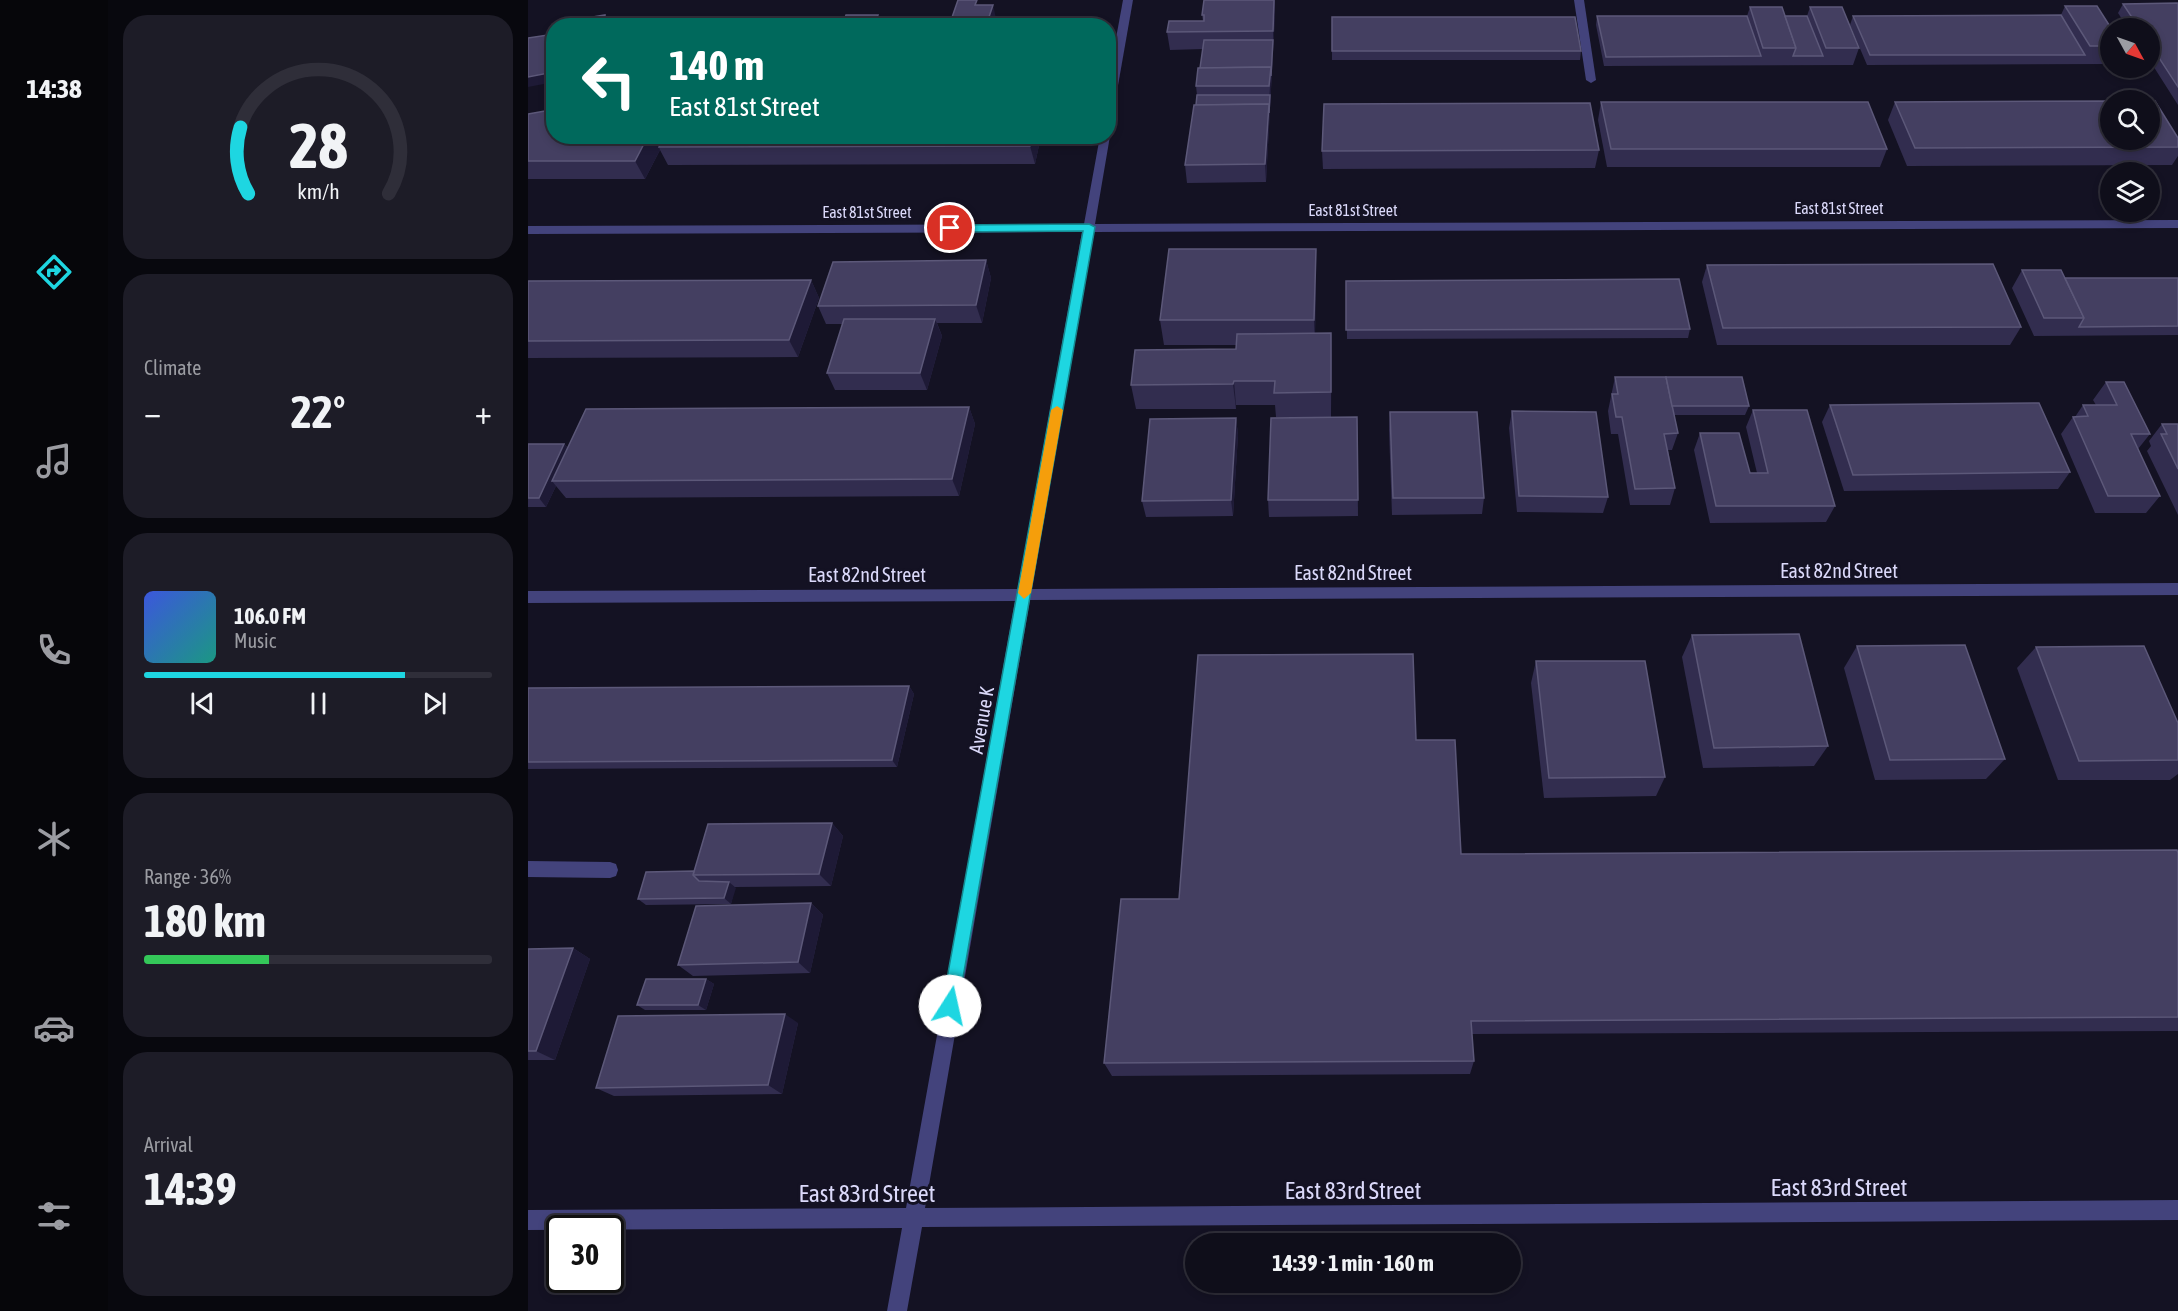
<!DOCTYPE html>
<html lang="en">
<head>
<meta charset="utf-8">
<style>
  body { margin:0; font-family:"Asap Condensed",sans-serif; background:#1d1c27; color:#f1f3f6; height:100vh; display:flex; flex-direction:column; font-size:22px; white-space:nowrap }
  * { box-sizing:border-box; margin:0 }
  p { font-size:20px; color:#9b9ca2 }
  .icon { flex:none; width:33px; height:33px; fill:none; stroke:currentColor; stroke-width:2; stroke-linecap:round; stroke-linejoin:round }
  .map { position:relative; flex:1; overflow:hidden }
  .details { display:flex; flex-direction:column; gap:15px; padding:15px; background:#08080e; width:420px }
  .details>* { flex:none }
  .banner { position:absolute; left:18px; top:18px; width:570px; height:126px; border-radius:24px; box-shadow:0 3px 9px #0003,0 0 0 2px #2f2e39; background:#00695c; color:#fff; overflow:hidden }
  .needle { width:39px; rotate:130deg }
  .tools { position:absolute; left:1572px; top:18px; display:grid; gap:12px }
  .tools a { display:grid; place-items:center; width:60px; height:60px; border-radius:50%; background:#0f0e1a; box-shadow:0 3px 9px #0003,0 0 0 2px #2f2e39; font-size:30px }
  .speed { position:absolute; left:18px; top:1215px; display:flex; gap:12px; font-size:30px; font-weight:700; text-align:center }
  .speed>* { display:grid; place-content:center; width:78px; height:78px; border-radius:50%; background:#0f0e1a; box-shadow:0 3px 9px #0003,0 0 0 2px #2f2e39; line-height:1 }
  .speed .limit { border:3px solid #111; border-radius:9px; background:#fff; color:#111 }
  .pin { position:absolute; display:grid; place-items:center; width:51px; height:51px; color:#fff; margin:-26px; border:3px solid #fff; border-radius:50%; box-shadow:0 2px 6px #0007 }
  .me { position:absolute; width:66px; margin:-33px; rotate:10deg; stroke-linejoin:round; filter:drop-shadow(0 0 4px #0008) }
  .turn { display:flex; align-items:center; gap:21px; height:126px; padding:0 24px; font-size:27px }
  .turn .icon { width:78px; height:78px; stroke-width:2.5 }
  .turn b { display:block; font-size:42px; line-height:51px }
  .big { font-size:45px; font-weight:700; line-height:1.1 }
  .details .widget { flex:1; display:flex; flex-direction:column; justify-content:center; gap:9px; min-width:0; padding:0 21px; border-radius:24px; background:#1d1c27 }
  .details .dial { align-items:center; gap:0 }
  .dial svg { height:156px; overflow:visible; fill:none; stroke:#2f2e39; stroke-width:7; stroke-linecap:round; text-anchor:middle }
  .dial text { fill:#f1f3f6; stroke:none }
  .song { display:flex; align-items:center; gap:18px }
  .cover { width:72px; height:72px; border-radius:9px; background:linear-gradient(135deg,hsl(230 70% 55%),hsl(170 70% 35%)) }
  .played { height:6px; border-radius:3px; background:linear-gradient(90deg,#1ed6e1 75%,#2f2e39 75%) }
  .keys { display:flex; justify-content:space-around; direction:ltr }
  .heat { display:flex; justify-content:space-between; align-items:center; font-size:33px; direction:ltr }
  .charge { height:9px; border-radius:4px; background:linear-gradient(90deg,#34c759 36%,#2f2e39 0) }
  .trip { position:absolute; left:657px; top:1233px; width:336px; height:60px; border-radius:30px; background:#0f0e1a; box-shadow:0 3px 9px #0003,0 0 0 2px #2f2e39; font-weight:700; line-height:60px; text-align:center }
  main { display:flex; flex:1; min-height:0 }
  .dock { display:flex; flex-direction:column; width:108px; justify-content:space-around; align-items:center; background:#06060a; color:#9b9ca2 }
  .dock .icon { width:42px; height:42px }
  .dock .current { color:#1ed6e1 }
  .dock b { font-size:27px; color:#f1f3f6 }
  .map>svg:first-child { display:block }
</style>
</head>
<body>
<main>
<nav class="dock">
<b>14:38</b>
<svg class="icon current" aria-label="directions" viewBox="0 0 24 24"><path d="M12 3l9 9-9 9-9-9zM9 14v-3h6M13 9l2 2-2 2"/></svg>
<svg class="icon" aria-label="music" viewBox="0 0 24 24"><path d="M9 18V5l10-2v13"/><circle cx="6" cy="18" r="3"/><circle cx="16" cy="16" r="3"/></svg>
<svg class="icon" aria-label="phone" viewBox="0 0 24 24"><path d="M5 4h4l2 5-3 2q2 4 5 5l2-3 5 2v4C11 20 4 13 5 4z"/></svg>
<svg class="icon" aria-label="climate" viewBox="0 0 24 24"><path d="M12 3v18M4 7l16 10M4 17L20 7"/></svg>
<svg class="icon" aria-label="car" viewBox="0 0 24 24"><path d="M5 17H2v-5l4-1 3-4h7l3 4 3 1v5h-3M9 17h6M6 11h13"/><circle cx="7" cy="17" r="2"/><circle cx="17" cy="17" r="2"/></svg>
<svg class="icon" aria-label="filters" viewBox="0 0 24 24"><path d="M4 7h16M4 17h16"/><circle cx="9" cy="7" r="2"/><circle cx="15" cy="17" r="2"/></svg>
</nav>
<section class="details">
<div class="widget dial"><svg viewBox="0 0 100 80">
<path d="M14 69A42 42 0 1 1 86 69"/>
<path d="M14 69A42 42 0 0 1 10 35" stroke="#1ed6e1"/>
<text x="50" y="56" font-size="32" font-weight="700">28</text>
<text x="50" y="72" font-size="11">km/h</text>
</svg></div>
<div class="widget"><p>Climate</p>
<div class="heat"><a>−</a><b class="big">22°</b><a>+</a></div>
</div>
<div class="widget">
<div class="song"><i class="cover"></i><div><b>106.0 FM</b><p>Music</p></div></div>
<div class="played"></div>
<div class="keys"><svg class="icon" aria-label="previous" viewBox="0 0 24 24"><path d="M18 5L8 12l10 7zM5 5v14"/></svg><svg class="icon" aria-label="pause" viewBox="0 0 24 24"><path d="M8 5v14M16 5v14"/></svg><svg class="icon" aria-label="next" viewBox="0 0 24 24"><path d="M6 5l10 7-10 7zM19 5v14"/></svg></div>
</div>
<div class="widget"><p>Range · 36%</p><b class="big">180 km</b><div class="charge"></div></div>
<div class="widget"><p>Arrival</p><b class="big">14:39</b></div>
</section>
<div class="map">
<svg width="1650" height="1311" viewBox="0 0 1650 1311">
  <rect width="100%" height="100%" fill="#141223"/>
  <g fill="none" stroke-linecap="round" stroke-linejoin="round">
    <g fill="#43437c" fill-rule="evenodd">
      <path d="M 595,0 L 605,0 L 585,114 L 580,117 L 580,82 Z"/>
      <path d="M 1046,0 L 1056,0 L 1068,80 L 1063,83 L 1058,80 Z"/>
      <path d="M 580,134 L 582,136 L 567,224 L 1650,220 L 1650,228 L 566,232 L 504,589 L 1650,583 L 1650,595 L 502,600 L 397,1208 L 1650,1200 L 1650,1220 L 394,1227 L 379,1311 L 359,1311 L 374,1228 L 0,1230 L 0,1210 L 378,1208 L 487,601 L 0,603 L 0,591 L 490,589 L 554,232 L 0,234 L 0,226 L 556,224 L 572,136 L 580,136 Z"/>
      <path d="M 0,861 L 82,862 L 88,864 L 90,870 L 88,876 L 82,878 L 0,877 Z"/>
    </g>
  </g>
  <g fill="#322d4f">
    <path d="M 747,0 L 747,15 L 738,182 L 659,183 L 657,165 L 668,105 L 669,95 L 668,86 L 672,68 L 675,49 L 642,50 L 639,32 L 675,21 L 674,15 Z"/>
    <path d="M 1650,3 L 1650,105 L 1622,61 L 1622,28 L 1600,28 L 1590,13 L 1595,4 Z"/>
    <path d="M 1537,6 L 1582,28 L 1582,64 L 1339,65 L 1322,25 L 1325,16 L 1533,15 Z"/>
    <path d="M 1222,7 L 1257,16 L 1279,16 L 1282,7 L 1331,48 L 1325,65 L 1076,66 L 1068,25 L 1069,16 L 1219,16 Z"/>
    <path d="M 804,17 L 1053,51 L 1052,60 L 804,60 Z"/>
    <path d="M 1073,102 L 1359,149 L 1352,167 L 1079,167 L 1070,120 Z"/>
    <path d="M 1367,102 L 1650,138 L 1650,156 L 1644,165 L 1379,166 L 1360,120 Z"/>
    <path d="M 0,114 L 26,136 L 513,136 L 507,164 L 140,165 L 132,150 L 117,179 L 0,179 Z"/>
    <path d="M 1071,150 L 1067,168 L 795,169 L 794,151 Z"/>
    <path d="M 458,260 L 463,278 L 454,323 L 409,323 L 414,336 L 399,390 L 307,390 L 299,373 L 315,324 L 298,324 L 290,306 Z"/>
    <path d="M 1179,265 L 1493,327 L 1482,345 L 1189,345 L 1174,282 Z"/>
    <path d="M 1494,270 L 1537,278 L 1650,278 L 1650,335 L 1506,336 L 1484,288 Z"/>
    <path d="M 788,274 L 787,333 L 803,333 L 803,417 L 748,417 L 747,405 L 708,405 L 708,409 L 608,409 L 603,385 L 708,349 L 708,345 L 636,345 L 632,320 Z"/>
    <path d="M 283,280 L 291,298 L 270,357 L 0,358 L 0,281 Z"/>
    <path d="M 818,281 L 1162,329 L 1160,338 L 819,339 Z"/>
    <path d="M 1087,377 L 1221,406 L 1217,415 L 1146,415 L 1150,433 L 1144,450 L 1140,450 L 1147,488 L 1142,505 L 1102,505 L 1090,434 L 1083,434 L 1080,411 Z"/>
    <path d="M 1578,382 L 1622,434 L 1610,449 L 1632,496 L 1618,513 L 1567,513 L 1533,434 L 1545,417 L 1547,417 L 1555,405 L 1568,405 L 1565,400 Z"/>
    <path d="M 1302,405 L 1542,472 L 1530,489 L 1316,491 L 1294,422 Z"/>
    <path d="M 441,407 L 447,424 L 431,496 L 38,498 L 28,486 L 18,507 L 0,507 L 0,444 L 36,444 L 40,448 Z"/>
    <path d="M 1225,410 L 1307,506 L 1298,522 L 1182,523 L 1166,450 L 1172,433 L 1222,473 L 1229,473 L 1218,427 Z"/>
    <path d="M 984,411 L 1080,497 L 1075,513 L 989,512 L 981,428 Z"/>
    <path d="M 862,412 L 956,498 L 954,514 L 864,515 L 861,430 Z"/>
    <path d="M 829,417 L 830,516 L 741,517 L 740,500 Z"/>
    <path d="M 708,418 L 710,435 L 705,516 L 618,517 L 614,501 Z"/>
    <path d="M 1634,424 L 1650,424 L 1650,515 L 1619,451 L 1623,446 L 1621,441 Z"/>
    <path d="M 1164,635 L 1300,746 L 1286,766 L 1175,768 L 1154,657 Z"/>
    <path d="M 1329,646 L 1477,759 L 1458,779 L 1347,780 L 1316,668 Z"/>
    <path d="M 1508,647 L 1650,723 L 1650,774 L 1642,780 L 1530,780 L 1489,668 Z"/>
    <path d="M 1008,661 L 1137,777 L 1128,796 L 1016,798 L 1003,683 Z"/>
    <path d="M 381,686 L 386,694 L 369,767 L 0,769 L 0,688 Z"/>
    <path d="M 888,740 L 933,854 L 1650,853 L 1650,1031 L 944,1034 L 946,1061 L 942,1074 L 584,1076 L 576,1063 L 651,899 Z"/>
    <path d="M 304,823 L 315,836 L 303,886 L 207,887 L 203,904 L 118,905 L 110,899 L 166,871 Z"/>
    <path d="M 283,903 L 295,915 L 282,973 L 165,976 L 150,965 Z"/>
    <path d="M 45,948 L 62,959 L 27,1060 L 0,1060 L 0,949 Z"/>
    <path d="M 178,979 L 186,984 L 178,1010 L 117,1010 L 109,1005 Z"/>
    <path d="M 270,1023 L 254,1094 L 86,1096 L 68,1088 Z"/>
  </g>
  <g fill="#1e1a36">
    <path d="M 747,0 L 747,15 L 738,182 L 737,164 L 745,40 L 745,31 Z"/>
    <path d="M 465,5 L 469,23 L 468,26 L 458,26 Z"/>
    <path d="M 77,15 L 82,26 L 77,26 Z"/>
    <path d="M 350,15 L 353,26 L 346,26 Z"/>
    <path d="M 26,72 L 26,82 L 0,87 L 0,77 Z"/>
    <path d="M 120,136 L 139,136 L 131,147 L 132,150 L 117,179 L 107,161 Z"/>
    <path d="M 504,136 L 513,136 L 507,164 L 502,146 Z"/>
    <path d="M 788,249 L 788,274 L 787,345 L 786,320 Z"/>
    <path d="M 458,260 L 463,278 L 454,323 L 448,305 Z"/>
    <path d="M 283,280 L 291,298 L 270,357 L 261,340 Z"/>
    <path d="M 407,319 L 414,336 L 399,390 L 392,373 Z"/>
    <path d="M 803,333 L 804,358 L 803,417 Z"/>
    <path d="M 706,381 L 708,405 L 708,409 L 705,384 Z"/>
    <path d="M 441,407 L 447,424 L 431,496 L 424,479 Z"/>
    <path d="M 708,418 L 710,435 L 705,516 L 703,500 Z"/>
    <path d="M 36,444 L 43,452 L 24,481 L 28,486 L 18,507 L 11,498 Z"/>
    <path d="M 381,686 L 386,694 L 369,767 L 364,760 Z"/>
    <path d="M 304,823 L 315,836 L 303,886 L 291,874 Z"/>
    <path d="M 201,882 L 208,888 L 203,904 L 196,898 Z"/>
    <path d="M 283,903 L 295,915 L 282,973 L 270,962 Z"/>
    <path d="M 45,948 L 62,959 L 27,1060 L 8,1051 Z"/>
    <path d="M 178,979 L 186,984 L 178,1010 L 170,1005 Z"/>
    <path d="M 257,1014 L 270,1023 L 254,1094 L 240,1085 Z"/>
  </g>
  <g fill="#443f61" stroke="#5c5879" stroke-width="1.5">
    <path d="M 430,0 L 449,0 L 447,5 L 465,5 L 458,26 L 421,26 Z"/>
    <path d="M 676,0 L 746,0 L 745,31 L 639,32 L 641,21 L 676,21 L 676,15 L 674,15 Z"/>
    <path d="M 1650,3 L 1650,87 L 1622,44 L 1622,28 L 1611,28 L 1595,4 Z"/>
    <path d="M 1537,6 L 1569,6 L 1583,28 L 1582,46 L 1562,46 Z"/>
    <path d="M 1222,7 L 1254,7 L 1268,48 L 1235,48 Z"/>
    <path d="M 1282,7 L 1314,7 L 1331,48 L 1298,48 Z"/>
    <path d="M 77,15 L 77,26 L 42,26 L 42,21 Z"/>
    <path d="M 318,15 L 350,15 L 346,26 L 314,26 Z"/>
    <path d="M 1533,15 L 1557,55 L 1342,55 L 1325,16 Z"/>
    <path d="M 1069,16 L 1219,16 L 1233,56 L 1078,57 Z"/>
    <path d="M 1257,16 L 1279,16 L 1295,56 L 1265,56 L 1268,48 Z"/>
    <path d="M 804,17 L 1047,17 L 1053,51 L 804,51 Z"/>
    <path d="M 474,23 L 533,23 L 532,26 L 474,26 Z"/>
    <path d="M 315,24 L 314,26 L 109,26 L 109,25 Z"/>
    <path d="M 352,24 L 412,24 L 411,26 L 352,26 Z"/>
    <path d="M 26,34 L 26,72 L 0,77 L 0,38 Z"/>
    <path d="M 676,40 L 745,40 L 743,76 L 743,67 L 672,68 Z"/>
    <path d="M 743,67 L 741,86 L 668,86 L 670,68 Z"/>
    <path d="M 669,95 L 742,95 L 741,113 L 741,104 L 668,105 Z"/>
    <path d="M 1582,101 L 1582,140 L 1622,140 L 1622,101 L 1627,101 L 1650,138 L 1650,147 L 1387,148 L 1367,102 Z"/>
    <path d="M 1073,102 L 1340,102 L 1359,149 L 1083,149 Z"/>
    <path d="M 1062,103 L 1071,150 L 794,151 L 796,104 Z"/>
    <path d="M 741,104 L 737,164 L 657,165 L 666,105 Z"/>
    <path d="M 17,111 L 26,111 L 26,136 L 120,136 L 107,161 L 0,161 L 0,114 Z"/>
    <path d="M 136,136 L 504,136 L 502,146 L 131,147 Z"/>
    <path d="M 641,249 L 788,249 L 786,320 L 632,320 Z"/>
    <path d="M 458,260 L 448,305 L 290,306 L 305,262 Z"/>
    <path d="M 1465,264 L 1493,327 L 1195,328 L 1179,265 Z"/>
    <path d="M 1494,270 L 1533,270 L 1556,318 L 1516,318 Z"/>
    <path d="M 1537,278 L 1650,278 L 1650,326 L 1551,327 L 1556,318 Z"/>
    <path d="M 1151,279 L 1162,329 L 818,330 L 818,281 Z"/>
    <path d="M 283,280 L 261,340 L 0,341 L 0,281 Z"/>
    <path d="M 316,319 L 407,319 L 392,373 L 299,373 Z"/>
    <path d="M 803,333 L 803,392 L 746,393 L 747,381 L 706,381 L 705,384 L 603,385 L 607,350 L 708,349 L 709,334 Z"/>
    <path d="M 1087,377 L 1138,377 L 1150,433 L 1136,434 L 1147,488 L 1107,489 L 1094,417 L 1088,417 L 1084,394 L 1090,394 Z"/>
    <path d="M 1138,377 L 1214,377 L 1221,406 L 1144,406 Z"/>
    <path d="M 1578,382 L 1596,382 L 1622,434 L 1603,434 L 1632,496 L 1580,496 L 1545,417 L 1560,416 L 1555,405 L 1589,405 Z"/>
    <path d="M 1511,403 L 1542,472 L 1325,475 L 1302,405 Z"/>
    <path d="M 441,407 L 424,479 L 24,481 L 58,409 Z"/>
    <path d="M 1225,410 L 1279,410 L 1307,506 L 1188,506 L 1172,433 L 1211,433 L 1222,473 L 1240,473 Z"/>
    <path d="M 984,411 L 1068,412 L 1080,497 L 991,496 Z"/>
    <path d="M 862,412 L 949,412 L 956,498 L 865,498 Z"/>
    <path d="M 829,417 L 830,500 L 740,500 L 743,418 Z"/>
    <path d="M 708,418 L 703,500 L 614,501 L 622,419 Z"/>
    <path d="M 1634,424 L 1650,424 L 1650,469 L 1633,434 L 1639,434 Z"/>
    <path d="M 0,444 L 36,444 L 11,498 L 0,498 Z"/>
    <path d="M 1271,634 L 1300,746 L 1186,748 L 1164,635 Z"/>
    <path d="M 1437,645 L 1477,759 L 1362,760 L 1329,646 Z"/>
    <path d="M 1616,646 L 1650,723 L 1650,760 L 1551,761 L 1508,647 Z"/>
    <path d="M 885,654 L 888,740 L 927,740 L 933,854 L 1649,850 L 1650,853 L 1650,1017 L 943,1021 L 946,1061 L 576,1063 L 593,899 L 651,899 L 670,655 Z"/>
    <path d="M 1008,661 L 1117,661 L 1137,777 L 1021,778 Z"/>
    <path d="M 381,686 L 364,760 L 0,762 L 0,688 Z"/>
    <path d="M 304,823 L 291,874 L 165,875 L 180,824 Z"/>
    <path d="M 166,871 L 165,875 L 171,881 L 201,882 L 196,898 L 110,899 L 118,872 Z"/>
    <path d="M 283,903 L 270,962 L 150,965 L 168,906 Z"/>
    <path d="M 45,948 L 8,1051 L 0,1051 L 0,949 Z"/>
    <path d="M 118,979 L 178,979 L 170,1005 L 109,1005 Z"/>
    <path d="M 257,1014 L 240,1085 L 68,1088 L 90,1016 Z"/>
  </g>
  <path fill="#1ed6e1" stroke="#148b92" stroke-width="1.5" d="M 561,224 L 567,227 L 430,1006 L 428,1011 L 422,1014 L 416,1011 L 414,1006 L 555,231 L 422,232 L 417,228 L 422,225 Z"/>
  <path fill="#f59e0b" d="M 529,406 L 535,410 L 503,593 L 496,599 L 490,593 L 523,410 Z"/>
  <g text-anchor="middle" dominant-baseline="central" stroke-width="6" stroke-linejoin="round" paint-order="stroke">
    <g font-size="16" fill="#dbd9fa" stroke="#141223">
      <text x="1311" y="208">East 81st Street</text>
      <text x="825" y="210">East 81st Street</text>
      <text x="339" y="212">East 81st Street</text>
    </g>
    <g font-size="20" fill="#dbd9fa" stroke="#141223">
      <text x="1311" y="570">East 82nd Street</text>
      <text x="825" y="572">East 82nd Street</text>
      <text x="339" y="574">East 82nd Street</text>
      <text transform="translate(453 720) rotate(-80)">Avenue K</text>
    </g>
    <g font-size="24" fill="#dbd9fa" stroke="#141223">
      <text x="1311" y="1187">East 83rd Street</text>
      <text x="825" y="1190">East 83rd Street</text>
      <text x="339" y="1193">East 83rd Street</text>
    </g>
  </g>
</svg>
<div class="tools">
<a><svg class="needle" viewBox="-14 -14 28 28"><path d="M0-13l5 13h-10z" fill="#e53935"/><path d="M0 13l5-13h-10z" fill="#9b9ca2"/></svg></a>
<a><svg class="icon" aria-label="search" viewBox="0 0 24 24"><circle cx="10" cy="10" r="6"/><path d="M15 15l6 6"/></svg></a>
<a><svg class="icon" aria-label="layers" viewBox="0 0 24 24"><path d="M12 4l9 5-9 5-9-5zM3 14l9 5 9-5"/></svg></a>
</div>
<div class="speed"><div class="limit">30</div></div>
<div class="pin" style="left:422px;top:228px;background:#d93025"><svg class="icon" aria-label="arrive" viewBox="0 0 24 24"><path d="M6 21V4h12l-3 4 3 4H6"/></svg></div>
<svg class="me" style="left:422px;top:1006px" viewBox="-20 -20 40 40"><circle r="19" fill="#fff"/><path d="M0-13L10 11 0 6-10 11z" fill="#1ed6e1"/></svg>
<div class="trip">14:39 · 1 min · 160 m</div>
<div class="banner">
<div class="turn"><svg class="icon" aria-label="left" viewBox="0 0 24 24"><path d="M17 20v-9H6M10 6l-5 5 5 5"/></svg><div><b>140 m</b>East 81st Street</div></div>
</div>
</div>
</main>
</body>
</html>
